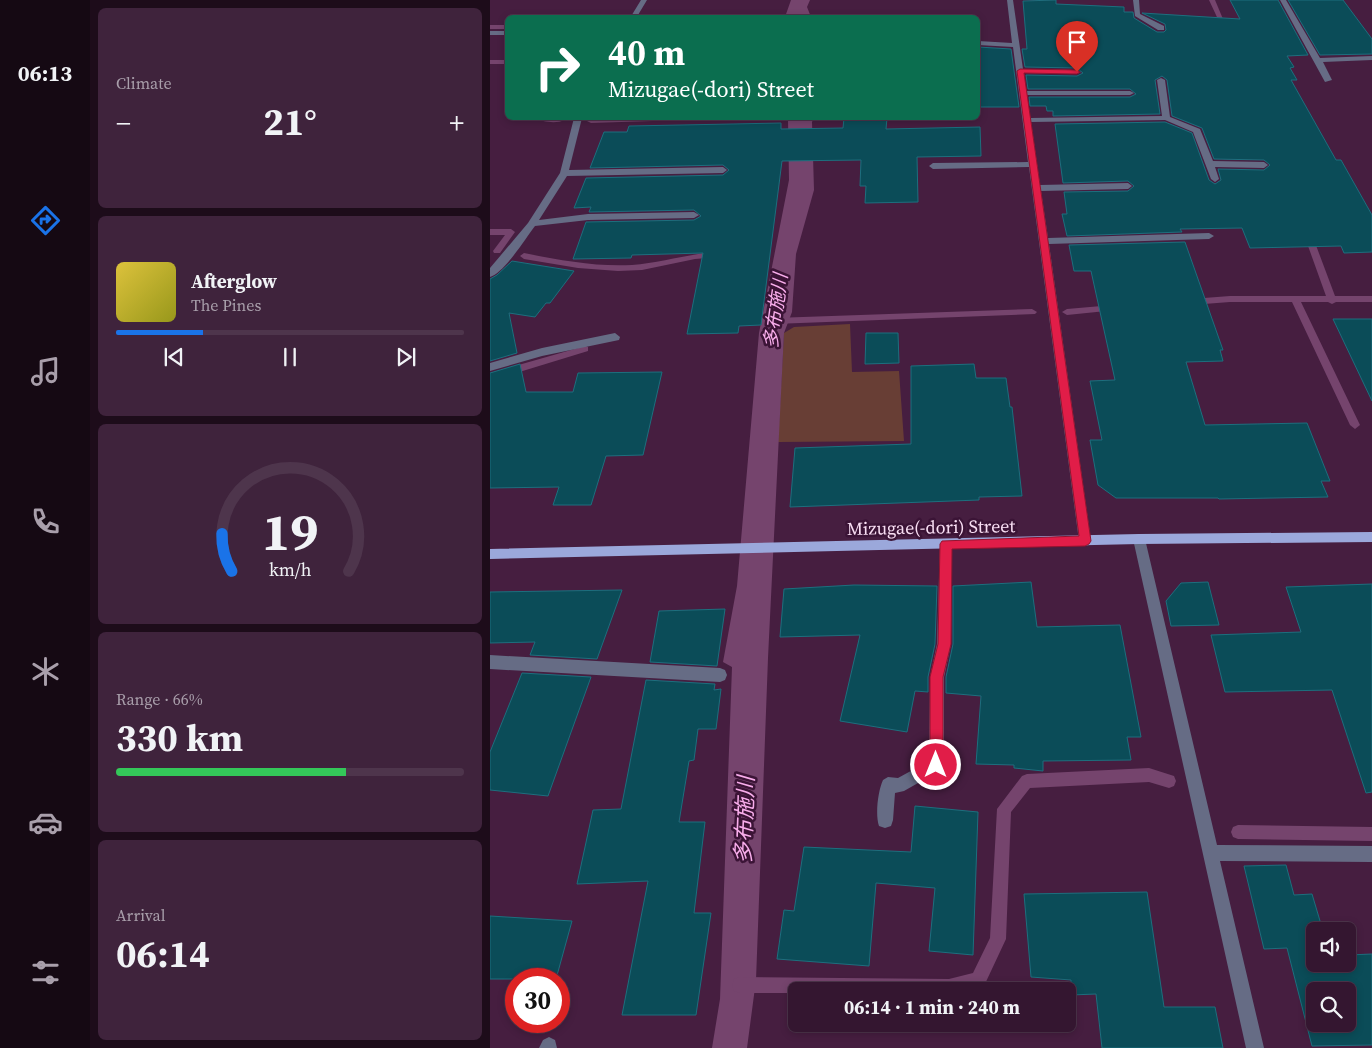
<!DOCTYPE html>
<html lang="en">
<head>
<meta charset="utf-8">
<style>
  body { margin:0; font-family:"Source Serif 4","Noto Sans JP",serif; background:#3f233c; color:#f1f3f6; height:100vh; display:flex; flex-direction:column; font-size:19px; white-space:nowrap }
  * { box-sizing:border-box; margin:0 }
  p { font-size:16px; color:#a99fab }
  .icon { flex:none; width:28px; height:28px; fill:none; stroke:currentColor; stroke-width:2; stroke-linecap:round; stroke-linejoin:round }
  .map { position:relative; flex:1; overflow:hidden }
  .drawer { display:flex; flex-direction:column; gap:8px; padding:8px; background:#1d0c1a; width:400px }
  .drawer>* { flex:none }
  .banner { position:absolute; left:15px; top:15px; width:475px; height:105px; border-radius:8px; box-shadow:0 2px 8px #0003,0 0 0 1px #4e354c; background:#0b6e4f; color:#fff; overflow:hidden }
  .fabs { position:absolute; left:816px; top:922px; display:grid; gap:10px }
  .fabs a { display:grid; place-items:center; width:50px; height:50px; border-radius:8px; background:#341630; box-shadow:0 2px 8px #0003,0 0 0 1px #4e354c; font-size:25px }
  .speed { position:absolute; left:15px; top:968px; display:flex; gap:10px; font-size:25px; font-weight:700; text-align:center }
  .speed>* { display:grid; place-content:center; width:65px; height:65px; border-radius:50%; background:#341630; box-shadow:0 2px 8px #0003,0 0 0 1px #4e354c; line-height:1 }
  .speed .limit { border:8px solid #d22; background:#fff; color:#111 }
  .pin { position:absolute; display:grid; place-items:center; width:42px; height:42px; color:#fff; margin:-51px -21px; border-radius:50% 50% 50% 0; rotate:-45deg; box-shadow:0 0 5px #0007 }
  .pin .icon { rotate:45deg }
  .me { position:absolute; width:55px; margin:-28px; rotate:0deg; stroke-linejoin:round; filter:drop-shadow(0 0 4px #0008) }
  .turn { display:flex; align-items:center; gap:18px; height:105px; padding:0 20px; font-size:22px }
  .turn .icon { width:65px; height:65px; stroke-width:2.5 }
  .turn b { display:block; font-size:35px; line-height:42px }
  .big { font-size:38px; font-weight:700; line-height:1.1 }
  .drawer .card { flex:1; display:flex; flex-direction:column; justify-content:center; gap:8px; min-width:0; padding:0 18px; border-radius:8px; background:#3f233c }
  .drawer .dial { align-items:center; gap:0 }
  .dial svg { height:130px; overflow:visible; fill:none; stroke:#4e354c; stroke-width:7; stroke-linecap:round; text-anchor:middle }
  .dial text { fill:#f1f3f6; stroke:none }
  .song { display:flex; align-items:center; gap:15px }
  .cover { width:60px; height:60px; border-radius:8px; background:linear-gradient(135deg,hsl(50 70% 55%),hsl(60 70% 35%)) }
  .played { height:5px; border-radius:2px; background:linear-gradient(90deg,#1a73e8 25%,#4e354c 25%) }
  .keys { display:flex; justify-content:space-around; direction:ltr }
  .heat { display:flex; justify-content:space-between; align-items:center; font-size:28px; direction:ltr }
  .charge { height:8px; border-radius:4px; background:linear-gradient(90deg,#34c759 66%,#4e354c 0) }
  .trip { position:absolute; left:298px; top:982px; width:288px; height:50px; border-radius:8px; background:#341630; box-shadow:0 2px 8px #0003,0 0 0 1px #4e354c; font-weight:700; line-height:50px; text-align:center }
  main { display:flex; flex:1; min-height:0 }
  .tabs { display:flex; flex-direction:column; width:90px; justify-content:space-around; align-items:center; background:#150913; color:#a99fab }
  .tabs .icon { width:35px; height:35px }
  .tabs .current { color:#1a73e8 }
  .tabs b { font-size:22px; color:#f1f3f6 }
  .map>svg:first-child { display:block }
</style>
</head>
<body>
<main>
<nav class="tabs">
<b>06:13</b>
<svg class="icon current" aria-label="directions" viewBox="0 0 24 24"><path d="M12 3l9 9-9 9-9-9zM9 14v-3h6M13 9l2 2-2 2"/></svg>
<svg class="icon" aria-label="music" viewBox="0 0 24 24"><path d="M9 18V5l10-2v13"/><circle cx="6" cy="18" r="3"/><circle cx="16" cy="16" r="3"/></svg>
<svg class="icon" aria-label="phone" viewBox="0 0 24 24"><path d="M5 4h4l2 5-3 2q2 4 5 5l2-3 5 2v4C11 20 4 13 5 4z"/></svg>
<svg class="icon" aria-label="climate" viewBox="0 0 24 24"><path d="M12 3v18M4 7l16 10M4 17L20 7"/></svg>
<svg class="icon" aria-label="car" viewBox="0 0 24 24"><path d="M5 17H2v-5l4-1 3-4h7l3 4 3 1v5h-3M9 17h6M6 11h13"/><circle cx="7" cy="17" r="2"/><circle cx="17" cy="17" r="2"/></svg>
<svg class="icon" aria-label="filters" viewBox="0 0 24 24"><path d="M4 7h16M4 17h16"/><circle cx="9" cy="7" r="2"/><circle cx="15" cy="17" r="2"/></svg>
</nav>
<section class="drawer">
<div class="card"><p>Climate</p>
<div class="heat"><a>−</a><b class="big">21°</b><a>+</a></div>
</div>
<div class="card">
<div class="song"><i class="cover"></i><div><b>Afterglow</b><p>The Pines</p></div></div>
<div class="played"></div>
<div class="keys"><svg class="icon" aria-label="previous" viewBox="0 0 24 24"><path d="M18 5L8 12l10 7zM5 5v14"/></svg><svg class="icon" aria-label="pause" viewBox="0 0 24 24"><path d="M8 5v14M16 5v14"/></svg><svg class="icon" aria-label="next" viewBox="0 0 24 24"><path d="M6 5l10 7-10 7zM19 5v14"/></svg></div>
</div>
<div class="card dial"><svg viewBox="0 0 100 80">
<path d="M14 69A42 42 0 1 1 86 69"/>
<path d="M14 69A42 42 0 0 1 8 46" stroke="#1a73e8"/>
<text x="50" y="56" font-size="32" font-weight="700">19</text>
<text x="50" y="72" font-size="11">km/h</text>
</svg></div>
<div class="card"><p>Range · 66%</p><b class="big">330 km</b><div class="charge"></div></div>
<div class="card"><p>Arrival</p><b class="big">06:14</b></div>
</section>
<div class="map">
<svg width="882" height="1048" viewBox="0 0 882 1048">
  <rect width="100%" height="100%" fill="#461e40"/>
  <path fill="#683e35" d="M 360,324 L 362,372 L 409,371 L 414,441 L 288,442 L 294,333 L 304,327 Z"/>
  <g fill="#75446d">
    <path d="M 301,0 L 320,0 L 317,7 L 321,17 L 295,17 Z"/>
    <path d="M 300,118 L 324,118 L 322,122 L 324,190 L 306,254 L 302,312 L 294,333 L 278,658 L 266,980 L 257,1048 L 222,1048 L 230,999 L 242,667 L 233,662 L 247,586 L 269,333 L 299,180 L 298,120 Z"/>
  </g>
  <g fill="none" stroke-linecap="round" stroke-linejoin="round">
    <g fill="#75446d" fill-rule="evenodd">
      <path d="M 719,0 L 725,0 L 738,31 L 733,30 Z"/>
      <rect x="0" y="25" width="18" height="4"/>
      <rect x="0" y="60" width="18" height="4"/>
      <path d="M 45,118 L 67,118 L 74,120 C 67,124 52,122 45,118 Z"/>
      <path d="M 141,118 L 197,118 L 193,120 L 101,123 L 97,121 L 101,119 Z"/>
      <path d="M 264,118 L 308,118 L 309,119 L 305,121 L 268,120 Z"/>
      <path d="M 0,229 L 21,229 L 25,232 L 10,253 L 4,253 L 3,251 L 15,235 L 0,235 Z"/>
      <path d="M 817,229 L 821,232 L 845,296 L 882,296 L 882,302 L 846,302 L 842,304 L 838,302 L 811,302 L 870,425 L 865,429 L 860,425 L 802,302 L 740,302 L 701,305 L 696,302 L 701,299 L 740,296 L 836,296 L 813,232 Z"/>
      <path d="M 226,252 L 230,255 L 229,257 L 205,259 L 152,270 L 128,271 L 88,268 L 34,259 L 30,256 L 34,253 C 69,260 106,267 142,265 C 170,263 197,254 226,252 Z"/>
      <path d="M 623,305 L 626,306 L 626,310 L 577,315 L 572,312 L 577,309 Z"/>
      <path d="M 542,309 L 547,312 L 545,314 L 284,324 L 279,321 L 284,318 Z"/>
      <path d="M 95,346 L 98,347 L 98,351 L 0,381 L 0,373 Z"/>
      <path d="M 659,768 L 684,776 L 686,781 L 684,786 L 679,788 L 659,782 L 540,788 L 521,812 L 516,939 L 494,986 L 474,991 L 306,991 L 306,993 L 250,993 L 244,991 L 242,985 L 244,979 L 250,977 L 459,979 L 483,973 L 500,938 L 507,809 L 532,776 L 537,774 Z"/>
      <path d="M 748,825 L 882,827 L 882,841 L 748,839 L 743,837 L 741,832 L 743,827 Z"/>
    </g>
  </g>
  <g fill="#0b4c58" stroke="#1d6f7e" fill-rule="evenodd">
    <path d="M 566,0 L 566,4 L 634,7 L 634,12 L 643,12 L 644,18 L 667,32 L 674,32 L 676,30 L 675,24 L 652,13 L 750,19 L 740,0 L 788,0 L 818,55 L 797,56 L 804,67 L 800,68 L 807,80 L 801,80 L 846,160 L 851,160 L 882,215 L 882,252 L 854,253 L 851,246 L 760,248 L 752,228 L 690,229 L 692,232 L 577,236 L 572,214 L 577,214 L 574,192 L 638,191 L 644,186 L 638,181 L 573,183 L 565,124 L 675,122 L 702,133 L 719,180 L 725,184 L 731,180 L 728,169 L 774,170 L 780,165 L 774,160 L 724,159 L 712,128 L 682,116 L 677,80 L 672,76 L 665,80 L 670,114 L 563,116 L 563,111 L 557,111 L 556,106 L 540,106 L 539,97 L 640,97 L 646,94 L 640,89 L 538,89 L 536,75 L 587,76 L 593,73 L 587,68 L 535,67 L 532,49 L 537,49 L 533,1 Z"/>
    <path d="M 798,0 L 853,0 L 882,39 L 882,54 L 830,55 Z"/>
    <path d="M 488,47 L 521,49 L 529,107 L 488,107 Z"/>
    <path d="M 354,118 L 397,118 L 396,129 L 490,127 L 491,156 L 427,157 L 428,202 L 375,203 L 376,186 L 370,186 L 371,160 L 292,161 L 271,325 L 249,326 L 248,333 L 197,334 L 213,253 L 142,255 L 141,258 L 83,259 L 96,222 L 204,220 L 211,216 L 204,210 L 99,212 L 101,207 L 84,208 L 96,178 L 233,175 L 239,170 L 233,165 L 100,168 L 114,132 L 137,132 L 139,126 L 242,124 L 291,123 L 291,129 L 353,128 Z"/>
    <path d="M 695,242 L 733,350 L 730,350 L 733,361 L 696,362 L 715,425 L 817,423 L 840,481 L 831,481 L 838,497 L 729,499 L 728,498 L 626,498 L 608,485 L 600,440 L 612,440 L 600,381 L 625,380 L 601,271 L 584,271 L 579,245 Z"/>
    <path d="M 22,261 L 84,271 L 60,303 L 56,303 L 45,317 L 19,313 L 27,353 L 0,361 L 0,279 L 7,275 Z"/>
    <path d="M 843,319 L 882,319 L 882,401 Z"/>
    <path d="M 376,333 L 408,333 L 409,363 L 375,364 Z"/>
    <path d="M 30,364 L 36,392 L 83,392 L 88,373 L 172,372 L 153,455 L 116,456 L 101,505 L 63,505 L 69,487 L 0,488 L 0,373 Z"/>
    <path d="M 484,364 L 486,378 L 516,378 L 520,407 L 522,407 L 532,496 L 489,497 L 489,500 L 300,507 L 305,448 L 421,444 L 421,366 Z"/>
    <path d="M 541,582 L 547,627 L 630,625 L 651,737 L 637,737 L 641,760 L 553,761 L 553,771 L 524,768 L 524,765 L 486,764 L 491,696 L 456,693 L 456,677 L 463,644 L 463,586 Z"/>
    <path d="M 718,582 L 729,625 L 681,626 L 676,601 L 691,583 Z"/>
    <path d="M 882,584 L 882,792 L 876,793 L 842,690 L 735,692 L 721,635 L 811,632 L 796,587 Z"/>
    <path d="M 364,585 L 447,586 L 445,644 L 438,677 L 438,692 L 425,691 L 417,732 L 350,721 L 370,635 L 290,637 L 294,589 Z"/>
    <path d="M 132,590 L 107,659 L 40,655 L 45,642 L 0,643 L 0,592 Z"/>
    <path d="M 235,609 L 227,666 L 160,662 L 169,611 Z"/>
    <path d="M 32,673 L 101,677 L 58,796 L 0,790 L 0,752 Z"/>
    <path d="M 156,680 L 225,684 L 224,690 L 231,689 L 226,729 L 208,729 L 204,760 L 199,761 L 189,822 L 215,822 L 204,913 L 221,913 L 206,1015 L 132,1015 L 158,881 L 87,884 L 103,810 L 131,809 Z"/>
    <path d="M 425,806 L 488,812 L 483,955 L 439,951 L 445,888 L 386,883 L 379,966 L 287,959 L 294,910 L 304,911 L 314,847 L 421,852 Z"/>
    <path d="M 796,865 L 804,895 L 822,894 L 833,931 L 825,931 L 825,964 L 858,964 L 858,955 L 882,954 L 882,1045 L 822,1046 L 797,948 L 774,949 L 754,866 ZM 825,991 L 858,991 L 858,1024 L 825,1024 Z"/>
    <path d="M 657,892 L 674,1007 L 725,1007 L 733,1048 L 612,1048 L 606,994 L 581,995 L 581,980 L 541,977 L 534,894 Z"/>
    <path d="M 0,916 L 82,921 L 66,979 L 0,979 Z"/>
  </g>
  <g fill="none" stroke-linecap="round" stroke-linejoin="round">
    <g fill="#666c85" fill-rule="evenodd">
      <path d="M 151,0 L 157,0 L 148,15 L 226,15 L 229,17 L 140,18 Z"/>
      <path d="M 517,0 L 523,0 L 533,69 L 587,70 L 591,72 L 587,74 L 534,73 L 536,91 L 640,91 L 644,93 L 640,95 L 537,95 L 540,118 L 672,116 L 667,80 L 671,78 L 675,80 L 680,117 L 710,129 L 723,161 L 774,162 L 778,165 L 774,168 L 725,167 L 729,179 L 725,182 L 721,179 L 703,132 L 675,120 L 541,122 L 550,185 L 638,183 L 642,186 L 638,189 L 551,191 L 558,238 L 719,233 L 724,236 L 719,239 L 559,244 L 601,541 L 599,545 L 595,546 L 591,545 L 589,541 L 539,167 L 443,169 L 439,166 L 443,163 L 538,162 L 523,47 L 488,45 L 488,41 L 522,43 Z"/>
      <path d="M 643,0 L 649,0 L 650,14 L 674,26 L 674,30 L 668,30 L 645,16 Z"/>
      <path d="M 790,0 L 796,0 L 830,58 L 882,56 L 882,60 L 833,62 L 842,80 L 835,82 Z"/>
      <rect x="0" y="31" width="18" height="4"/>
      <path d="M 84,118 L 92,118 L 79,170 L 233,167 L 237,170 L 233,173 L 77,176 L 49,220 L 98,214 L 204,212 L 209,215 L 204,218 L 98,220 L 45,226 C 35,239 15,272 0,277 L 0,268 L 38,223 L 70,173 Z"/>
      <path d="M 125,333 L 130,337 L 129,340 L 52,356 L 0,371 L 0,363 L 52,348 Z"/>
      <path d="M 649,534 L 653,535 L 655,539 L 727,845 L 882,846 L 882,862 L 730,861 L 774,1048 L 756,1048 L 643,539 L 645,535 Z"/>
      <path d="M 456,539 L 460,540 L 462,544 L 461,644 L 454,677 L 454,765 L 451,770 L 414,791 L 405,793 L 403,820 L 401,826 L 395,828 L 389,826 C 385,814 388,791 393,780 L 398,777 L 408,778 L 439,761 L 440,677 L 447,644 L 450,544 L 452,540 Z"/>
      <path d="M 0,655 L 230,668 L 235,670 L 237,675 L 235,680 L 230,682 L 0,669 Z"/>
      <path d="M 59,1037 L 65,1040 L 67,1048 L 49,1048 L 53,1040 Z"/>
    </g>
    <path fill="#9ba8db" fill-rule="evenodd" d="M 882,532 L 882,542 L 649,544 L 0,559 L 0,549 L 649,534 Z"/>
  </g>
  <path fill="#e11d48" stroke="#92132f" d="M 530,69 L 587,70 L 590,72 L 587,74 L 534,73 L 601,541 L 599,544 L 595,546 L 462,549 L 461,644 L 453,677 L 453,765 L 451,770 L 446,772 L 442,770 L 440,765 L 440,677 L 448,644 L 450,544 L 452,541 L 589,536 L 527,71 Z"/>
  <g text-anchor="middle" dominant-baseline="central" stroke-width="5" stroke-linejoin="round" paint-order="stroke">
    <g font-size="18" fill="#f9dff4" stroke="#3b1436">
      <text transform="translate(441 527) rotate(-1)">Mizugae(-dori) Street</text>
    </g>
    <g font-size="19" font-style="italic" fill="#f8adeb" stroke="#3b1436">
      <text transform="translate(285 311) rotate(-82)">多布施川</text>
    </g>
    <g font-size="22" font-style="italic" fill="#f8adeb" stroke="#3b1436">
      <text transform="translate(254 820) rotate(-88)">多布施川</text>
    </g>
  </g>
</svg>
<div class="fabs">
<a><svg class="icon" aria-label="sound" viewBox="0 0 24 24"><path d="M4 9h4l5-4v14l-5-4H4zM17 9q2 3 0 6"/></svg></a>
<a><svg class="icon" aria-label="search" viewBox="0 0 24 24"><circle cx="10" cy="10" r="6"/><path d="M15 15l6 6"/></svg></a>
</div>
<div class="speed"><div class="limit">30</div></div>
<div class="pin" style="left:587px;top:72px;background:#d93025"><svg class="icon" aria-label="arrive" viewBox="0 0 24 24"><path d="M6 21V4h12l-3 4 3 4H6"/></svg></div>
<svg class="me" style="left:446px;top:765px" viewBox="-20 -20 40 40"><circle r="17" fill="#e11d48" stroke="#fff" stroke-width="3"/><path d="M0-11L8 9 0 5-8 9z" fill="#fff"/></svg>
<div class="trip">06:14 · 1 min · 240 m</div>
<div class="banner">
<div class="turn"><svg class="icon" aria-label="right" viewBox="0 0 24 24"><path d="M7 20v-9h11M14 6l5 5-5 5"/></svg><div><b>40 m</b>Mizugae(-dori) Street</div></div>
</div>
</div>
</main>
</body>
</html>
